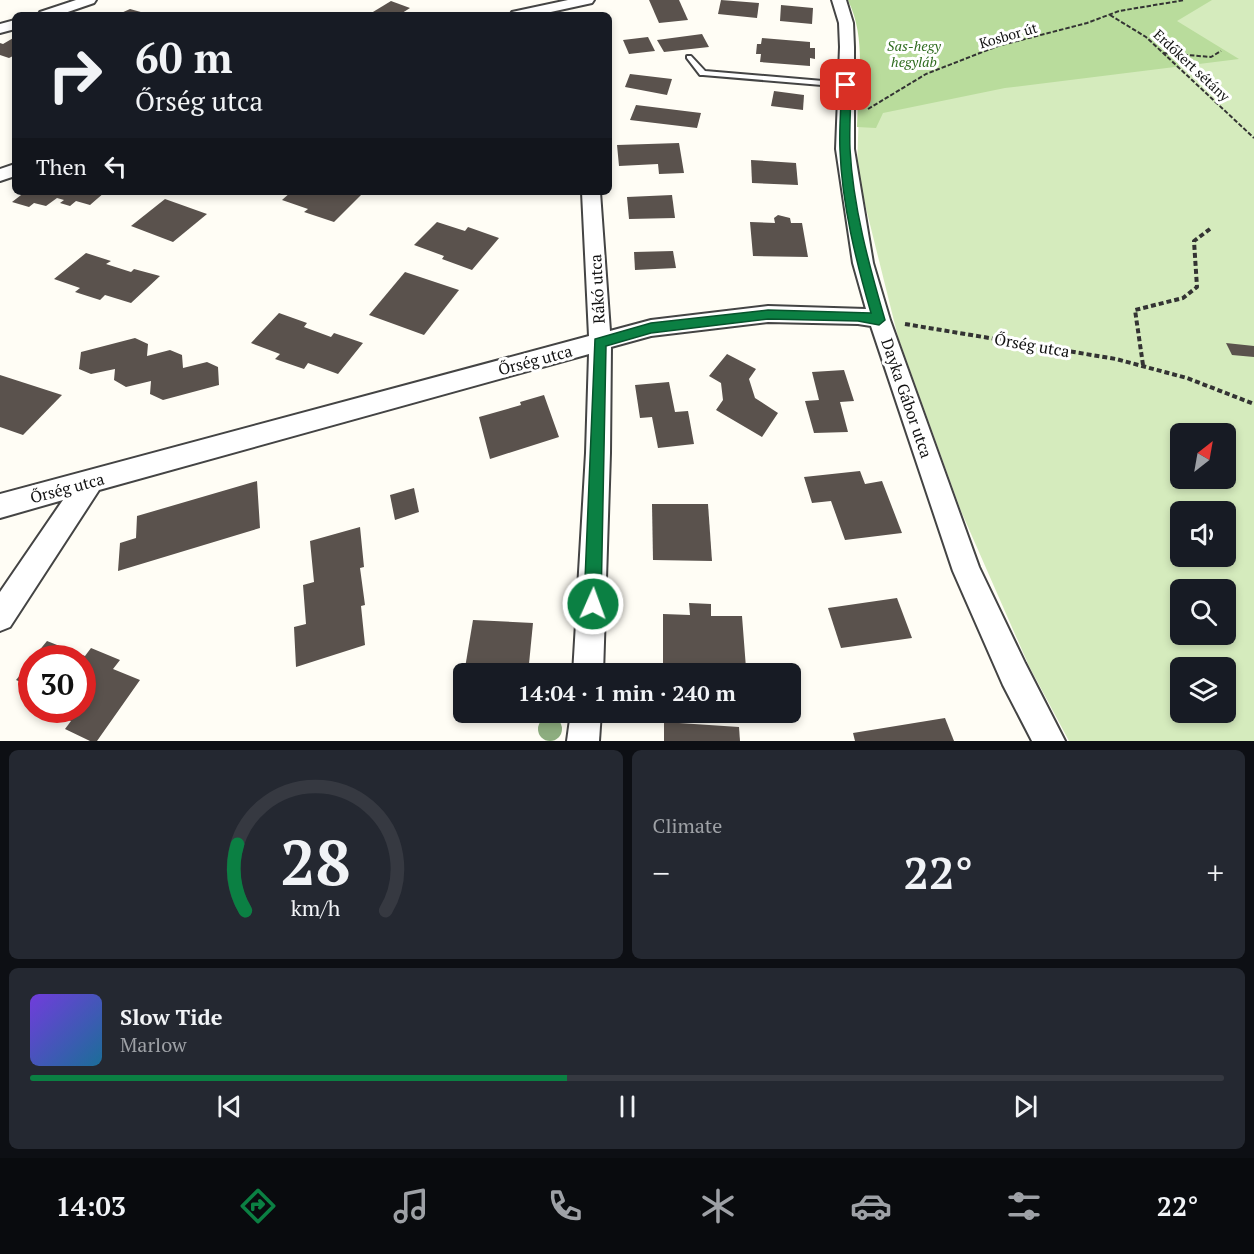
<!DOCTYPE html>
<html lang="en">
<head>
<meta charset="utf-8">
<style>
  body { margin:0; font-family:"PT Serif",serif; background:#242831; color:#f1f3f6; height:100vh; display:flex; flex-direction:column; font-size:22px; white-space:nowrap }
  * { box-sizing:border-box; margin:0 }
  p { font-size:20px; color:#9ea1a6 }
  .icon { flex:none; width:33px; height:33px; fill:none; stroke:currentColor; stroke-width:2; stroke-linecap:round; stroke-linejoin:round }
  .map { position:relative; height:741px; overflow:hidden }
  .details { display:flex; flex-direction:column; gap:9px; padding:9px; background:#0d0f14; flex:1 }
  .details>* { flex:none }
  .guide { position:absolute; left:12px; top:12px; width:600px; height:183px; border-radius:9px; box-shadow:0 3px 9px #0003; background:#171b24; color:#f1f3f6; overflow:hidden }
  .needle { width:39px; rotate:31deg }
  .buttons { position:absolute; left:1170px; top:423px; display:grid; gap:12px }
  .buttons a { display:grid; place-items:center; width:66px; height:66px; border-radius:9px; background:#171b24; box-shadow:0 3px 9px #0003; font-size:30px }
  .speed { position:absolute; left:18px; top:645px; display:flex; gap:12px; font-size:30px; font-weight:700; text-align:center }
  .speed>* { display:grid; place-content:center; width:78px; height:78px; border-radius:50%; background:#171b24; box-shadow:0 3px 9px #0003; line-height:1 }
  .speed .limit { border:9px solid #d22; background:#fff; color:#111 }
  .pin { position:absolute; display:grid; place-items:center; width:51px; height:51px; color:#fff; margin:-26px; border-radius:12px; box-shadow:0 3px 9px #0006 }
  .me { position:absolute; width:66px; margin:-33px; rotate:2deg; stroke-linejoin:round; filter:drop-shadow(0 0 4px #0008) }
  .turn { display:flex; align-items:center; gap:21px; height:126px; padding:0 24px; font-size:27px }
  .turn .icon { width:78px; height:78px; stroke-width:2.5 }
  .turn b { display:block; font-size:42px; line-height:51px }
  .then { display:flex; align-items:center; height:57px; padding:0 24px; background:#0003; gap:12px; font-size:22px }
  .big { font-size:45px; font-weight:700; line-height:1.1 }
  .details .card { flex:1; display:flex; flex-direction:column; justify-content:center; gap:9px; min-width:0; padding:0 21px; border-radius:9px; background:#242831 }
  .details .dial { align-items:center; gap:0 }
  .dial svg { height:156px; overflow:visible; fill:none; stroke:#363941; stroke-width:7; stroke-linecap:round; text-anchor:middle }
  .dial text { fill:#f1f3f6; stroke:none }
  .song { display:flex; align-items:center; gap:18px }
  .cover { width:72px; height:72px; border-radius:9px; background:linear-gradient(135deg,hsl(260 70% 55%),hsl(200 70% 35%)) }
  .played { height:6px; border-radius:3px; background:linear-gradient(90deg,#0b8043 45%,#363941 45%) }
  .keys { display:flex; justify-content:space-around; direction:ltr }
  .heat { display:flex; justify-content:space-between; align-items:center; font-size:33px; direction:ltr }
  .details .tiles { flex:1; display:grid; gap:9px; grid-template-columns:1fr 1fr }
  .card:last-child { grid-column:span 2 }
  .trip { position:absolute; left:453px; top:663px; width:348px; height:60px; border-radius:9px; background:#171b24; box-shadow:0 3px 9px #0003; font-weight:700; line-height:60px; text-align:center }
  .menu { display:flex; height:96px; justify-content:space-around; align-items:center; background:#090b0e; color:#9ea1a6 }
  .menu .icon { width:42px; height:42px }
  .menu .on { color:#0b8043 }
  .menu b { font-size:27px; color:#f1f3f6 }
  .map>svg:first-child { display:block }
</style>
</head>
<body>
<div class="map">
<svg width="1254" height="741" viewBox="0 0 1254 741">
  <rect width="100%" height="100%" fill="#fffdf5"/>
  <path fill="#d5ebbd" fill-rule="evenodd" d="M 848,0 L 1254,0 L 1254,741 L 1069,741 L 1029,666 L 961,511 L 898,337 L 857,172 L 861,40 L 854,13 ZM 1180,434 L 1226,434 L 1226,478 L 1180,478 ZM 1180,512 L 1226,512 L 1226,556 L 1180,556 ZM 1180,590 L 1226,590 L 1226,634 L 1180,634 ZM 1180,668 L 1226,668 L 1226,712 L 1180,712 Z"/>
  <path fill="#b9dc9c" d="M 848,0 L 1212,0 L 1177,21 L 1239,59 L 1005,88 L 883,113 L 876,128 L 857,127 C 858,84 867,39 848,0 Z"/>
  <g fill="#5a524d">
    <path d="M 649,0 L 679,0 L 688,20 L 659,23 Z"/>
    <path d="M 721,0 L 759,3 L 757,18 L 718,14 Z"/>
    <path d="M 391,1 L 410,8 L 399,15 L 368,15 Z"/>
    <path d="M 781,5 L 813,8 L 812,24 L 780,21 Z"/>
    <path d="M 130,9 L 148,14 L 107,15 L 114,12 L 119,14 Z"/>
    <path d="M 702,34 L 709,47 L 664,52 L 657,40 Z"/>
    <path d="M 15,37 L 15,55 L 9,58 L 0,55 L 0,43 L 3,44 Z"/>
    <path d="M 648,37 L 655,51 L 629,54 L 623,40 Z"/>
    <path d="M 762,38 L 810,42 L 810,48 L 815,48 L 815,59 L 810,58 L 810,66 L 760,62 L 761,54 L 756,54 L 757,44 L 761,44 Z"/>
    <path d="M 630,74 L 672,79 L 667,95 L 625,87 Z"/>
    <path d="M 774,91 L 804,95 L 803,110 L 771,106 Z"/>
    <path d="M 636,105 L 701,113 L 697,128 L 630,120 Z"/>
    <path d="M 679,143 L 684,173 L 659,174 L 658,164 L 619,166 L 617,145 Z"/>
    <path d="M 751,160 L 796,163 L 798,185 L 752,183 Z"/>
    <path d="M 25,192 L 105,192 L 90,205 L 76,201 L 70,206 L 60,203 L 64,200 L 57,198 L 46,206 L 34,203 L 29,207 L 12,202 Z"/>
    <path d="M 291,192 L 359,192 L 363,193 L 334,222 L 304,212 L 308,209 L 282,200 Z"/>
    <path d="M 672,195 L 675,218 L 629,219 L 627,197 Z"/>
    <path d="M 165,199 L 207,214 L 173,242 L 131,226 Z"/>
    <path d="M 778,215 L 790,218 L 791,223 L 802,223 L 808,257 L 753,256 L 750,222 L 775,223 L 774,218 Z"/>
    <path d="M 437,222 L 465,231 L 468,227 L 499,238 L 472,270 L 442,259 L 444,256 L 414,245 Z"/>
    <path d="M 673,251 L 676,268 L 635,270 L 634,252 Z"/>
    <path d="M 86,253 L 111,261 L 106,264 L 131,272 L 134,269 L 160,276 L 131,303 L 105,295 L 100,300 L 75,292 L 80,288 L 54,279 Z"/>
    <path d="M 405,272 L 459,290 L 424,335 L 369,315 Z"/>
    <path d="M 279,313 L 307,323 L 304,327 L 331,337 L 334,333 L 363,343 L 338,374 L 308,363 L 304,369 L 275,359 L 280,354 L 251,343 Z"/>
    <path d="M 135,338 L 148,344 L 147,356 L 170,350 L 182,355 L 183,368 L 207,362 L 218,367 L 219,385 L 163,400 L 150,394 L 151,381 L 126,387 L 114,380 L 115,369 L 91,374 L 79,369 L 81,352 Z"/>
    <path d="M 1226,343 L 1254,346 L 1254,357 L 1232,355 Z"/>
    <path d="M 727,354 L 756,369 L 749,379 L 755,398 L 778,413 L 762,437 L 716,410 L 723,400 L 721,383 L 709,376 Z"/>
    <path d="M 844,370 L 854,401 L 840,402 L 848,432 L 814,433 L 805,401 L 819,400 L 812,372 Z"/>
    <path d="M 0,375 L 62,395 L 23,435 L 0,427 Z"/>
    <path d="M 669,382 L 675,412 L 688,411 L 694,444 L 658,448 L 652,417 L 640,418 L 635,385 Z"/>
    <path d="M 544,395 L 559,437 L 490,459 L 479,417 L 521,405 L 520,402 Z"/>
    <path d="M 860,471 L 865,484 L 882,481 L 902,533 L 845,540 L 831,501 L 812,503 L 804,477 Z"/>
    <path d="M 257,481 L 260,528 L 118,571 L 120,543 L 136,538 L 137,516 Z"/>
    <path d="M 414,488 L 419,512 L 395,520 L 390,495 Z"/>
    <path d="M 652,504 L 708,504 L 712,561 L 653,560 Z"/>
    <path d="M 360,527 L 364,567 L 360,568 L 365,605 L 361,606 L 365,645 L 296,667 L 294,627 L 306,624 L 303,585 L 314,582 L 310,541 Z"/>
    <path d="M 897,598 L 912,638 L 841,648 L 828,608 Z"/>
    <path d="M 689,603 L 711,604 L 711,616 L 742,616 L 746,668 L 663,667 L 663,614 L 690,615 Z"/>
    <path d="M 473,620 L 533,623 L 528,674 L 464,674 Z"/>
    <path d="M 47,641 L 85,656 L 91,648 L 120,660 L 113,669 L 140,680 L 97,741 L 90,741 L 65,729 L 71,721 L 44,710 L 82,710 L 82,658 L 33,658 Z"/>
    <path d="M 32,661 L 32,687 L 16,680 Z"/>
    <path d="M 945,718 L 954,741 L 855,741 L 853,733 Z"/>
    <path d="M 664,722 L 739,727 L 740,741 L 664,741 Z"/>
  </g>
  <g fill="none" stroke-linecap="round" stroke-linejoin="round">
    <g stroke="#444" stroke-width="4">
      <path id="lane" d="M 687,56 L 691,56 L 705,71 L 846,83 L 850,85 L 846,87 L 703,75 L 700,75 L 687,58 Z"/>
    </g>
    <g stroke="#444" stroke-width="4">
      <g id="street">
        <path d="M 76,0 L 96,0 L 94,3 L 59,15 L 38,15 L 40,12 Z"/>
        <path d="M 568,0 L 594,0 L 592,3 L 537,15 L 510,15 L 512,12 Z"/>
        <path d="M 832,0 L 846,0 L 853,23 L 854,47 L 854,149 L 873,263 L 890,320 L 979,567 L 1025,663 L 1065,741 L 1032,741 L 1003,685 L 953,571 L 871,326 L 858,324 L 768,322 L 651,336 L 611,347 L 610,453 L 603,674 L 573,674 L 586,453 L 589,354 L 99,490 L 10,627 L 0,631 L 0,592 L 63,500 L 0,518 L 0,494 L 589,336 L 582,192 L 600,192 L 610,331 L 651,320 L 768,306 L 866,309 L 853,263 L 836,149 L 840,47 L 839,23 Z"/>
        <path d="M 15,20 L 15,29 L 0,33 L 0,24 Z"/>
        <path d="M 15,164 L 15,176 L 0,181 L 0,169 Z"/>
        <path d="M 571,712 L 601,712 L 599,741 L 567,741 Z"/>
      </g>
    </g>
    <g stroke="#333" stroke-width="2" stroke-dasharray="4.5 2" stroke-linecap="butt">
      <path d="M 1110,15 L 1146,37 L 1254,138"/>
      <path d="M 1164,53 L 1211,57 L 1221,51"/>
      <path d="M 868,109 L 926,74 L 998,46 L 1087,23 L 1119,11 L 1185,0"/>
    </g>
    <g stroke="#333" stroke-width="4" stroke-dasharray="5 3" stroke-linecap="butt">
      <path d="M 905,324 L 1116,359 L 1187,378 L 1254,404"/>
      <path d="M 1143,365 L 1135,310 L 1183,298 L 1197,287 L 1194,241 L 1210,229"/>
    </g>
    <use href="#lane" fill="#fff" fill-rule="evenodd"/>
    <use href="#street" fill="#fff" fill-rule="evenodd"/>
  </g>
  <circle fill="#8dad7f" cx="550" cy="729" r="12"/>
  <path fill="#0b8043" stroke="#07532c" stroke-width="1.5" d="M 846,82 L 851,85 C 851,106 849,128 850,149 C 853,207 869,265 885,320 L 879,325 L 858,321 L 768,319 L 651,333 L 606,346 L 601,604 L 599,610 L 593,613 L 587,610 L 584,604 L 595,339 L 651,323 L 768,310 L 871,313 C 856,261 842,205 840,150 C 839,128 841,106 842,85 Z"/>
  <g text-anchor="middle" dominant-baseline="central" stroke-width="6" stroke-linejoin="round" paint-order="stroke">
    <g font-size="14" fill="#111" stroke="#fff">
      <text transform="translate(1008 35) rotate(-16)">Kosbor út</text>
      <text transform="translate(1192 65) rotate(43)">Erdőkert sétány</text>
    </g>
    <g font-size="14" font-style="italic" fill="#2f6b1f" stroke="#fff">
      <text x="914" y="45">Sas-hegy<tspan x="914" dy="16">hegyláb</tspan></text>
    </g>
    <g font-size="16" fill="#111" stroke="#fff">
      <text transform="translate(597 289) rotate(-93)">Rákó utca</text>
      <text transform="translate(1032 345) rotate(10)">Őrség utca</text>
      <text transform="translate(535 360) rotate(-15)">Őrség utca</text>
      <text transform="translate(907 398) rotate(71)">Dayka Gábor utca</text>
      <text transform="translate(67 488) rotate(-15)">Őrség utca</text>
    </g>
  </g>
</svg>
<div class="buttons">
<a><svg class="needle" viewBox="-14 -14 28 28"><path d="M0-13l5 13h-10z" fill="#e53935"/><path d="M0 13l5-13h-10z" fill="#9ea1a6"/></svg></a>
<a><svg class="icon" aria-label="sound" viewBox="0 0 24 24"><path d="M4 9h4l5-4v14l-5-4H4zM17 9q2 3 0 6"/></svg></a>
<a><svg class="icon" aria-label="search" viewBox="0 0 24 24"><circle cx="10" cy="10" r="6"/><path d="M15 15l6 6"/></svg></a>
<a><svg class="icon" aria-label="layers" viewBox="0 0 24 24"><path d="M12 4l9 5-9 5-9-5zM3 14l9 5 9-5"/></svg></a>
</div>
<div class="speed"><div class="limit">30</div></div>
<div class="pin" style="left:846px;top:85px;background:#d93025"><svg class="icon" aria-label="arrive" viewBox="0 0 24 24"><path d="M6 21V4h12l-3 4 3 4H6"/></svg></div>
<svg class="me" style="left:593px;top:604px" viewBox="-20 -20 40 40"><circle r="17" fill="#0b8043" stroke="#fff" stroke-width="3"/><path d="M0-11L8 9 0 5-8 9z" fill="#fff"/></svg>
<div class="trip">14:04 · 1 min · 240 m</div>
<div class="guide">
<div class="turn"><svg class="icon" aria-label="right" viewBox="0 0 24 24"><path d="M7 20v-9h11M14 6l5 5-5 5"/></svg><div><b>60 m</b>Őrség utca</div></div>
<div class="then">Then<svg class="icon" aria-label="left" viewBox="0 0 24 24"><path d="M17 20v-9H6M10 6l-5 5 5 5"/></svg></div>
</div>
</div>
<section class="details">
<div class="tiles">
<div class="card dial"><svg viewBox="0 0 100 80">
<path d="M14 69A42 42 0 1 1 86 69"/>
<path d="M14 69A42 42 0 0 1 10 35" stroke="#0b8043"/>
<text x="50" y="56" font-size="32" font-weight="700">28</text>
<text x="50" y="72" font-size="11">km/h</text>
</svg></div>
<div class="card"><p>Climate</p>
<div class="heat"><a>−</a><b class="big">22°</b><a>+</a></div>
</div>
<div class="card">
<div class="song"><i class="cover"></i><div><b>Slow Tide</b><p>Marlow</p></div></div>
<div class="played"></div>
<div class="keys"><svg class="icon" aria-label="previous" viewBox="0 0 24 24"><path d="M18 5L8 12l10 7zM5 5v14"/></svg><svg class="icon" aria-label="pause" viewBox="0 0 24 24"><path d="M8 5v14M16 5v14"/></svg><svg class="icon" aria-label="next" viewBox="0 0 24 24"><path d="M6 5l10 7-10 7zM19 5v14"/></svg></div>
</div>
</div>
</section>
<nav class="menu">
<b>14:03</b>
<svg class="icon on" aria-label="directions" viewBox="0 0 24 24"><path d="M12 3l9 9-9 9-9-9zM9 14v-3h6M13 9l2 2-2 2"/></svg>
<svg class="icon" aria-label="music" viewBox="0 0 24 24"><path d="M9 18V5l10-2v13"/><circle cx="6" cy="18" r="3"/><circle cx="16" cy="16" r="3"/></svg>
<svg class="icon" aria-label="phone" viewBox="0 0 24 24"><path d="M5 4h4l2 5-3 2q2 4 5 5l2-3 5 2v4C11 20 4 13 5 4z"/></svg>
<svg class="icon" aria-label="climate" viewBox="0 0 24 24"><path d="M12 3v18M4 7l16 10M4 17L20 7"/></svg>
<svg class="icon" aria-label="car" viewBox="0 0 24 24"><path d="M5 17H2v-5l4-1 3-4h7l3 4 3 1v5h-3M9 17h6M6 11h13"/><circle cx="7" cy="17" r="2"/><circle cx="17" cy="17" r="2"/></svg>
<svg class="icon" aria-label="filters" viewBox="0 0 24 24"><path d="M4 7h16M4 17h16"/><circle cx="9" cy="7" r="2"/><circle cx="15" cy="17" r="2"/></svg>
<b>22°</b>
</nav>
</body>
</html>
